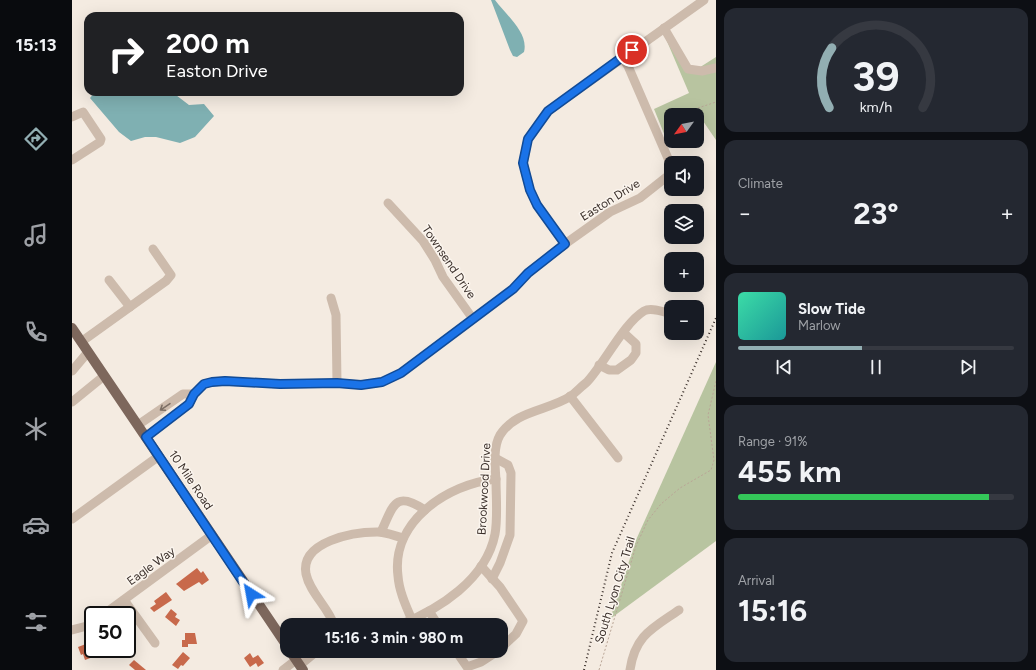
<!DOCTYPE html>
<html lang="en">
<head>
<meta charset="utf-8">
<style>
  body { margin:0; font-family:Figtree,sans-serif; background:#242831; color:#f1f3f6; height:100vh; display:flex; flex-direction:column; font-size:15px; white-space:nowrap }
  * { box-sizing:border-box; margin:0 }
  p { font-size:13px; color:#9ea1a6 }
  .icon { flex:none; width:22px; height:22px; fill:none; stroke:currentColor; stroke-width:2; stroke-linecap:round; stroke-linejoin:round }
  .map { position:relative; flex:1; overflow:hidden }
  .sheet { display:flex; flex-direction:column; gap:8px; padding:8px; background:#0d0f14; width:320px }
  .sheet>* { flex:none }
  .top-card { position:absolute; left:12px; top:12px; width:380px; height:84px; border-radius:12px; box-shadow:0 4px 16px #0002; background:#202124; color:#fff; overflow:hidden }
  .needle { width:26px; rotate:237deg }
  .controls { position:absolute; left:592px; top:108px; display:grid; gap:8px }
  .controls a { display:grid; place-items:center; width:40px; height:40px; border-radius:8px; background:#171b24; box-shadow:0 4px 16px #0002; font-size:20px }
  .speed { position:absolute; left:12px; top:606px; display:flex; gap:8px; font-size:20px; font-weight:700; text-align:center }
  .speed>* { display:grid; place-content:center; width:52px; height:52px; border-radius:50%; background:#171b24; box-shadow:0 4px 16px #0002; line-height:1 }
  .speed .limit { border:2px solid #111; border-radius:6px; background:#fff; color:#111 }
  .pin { position:absolute; display:grid; place-items:center; width:34px; height:34px; color:#fff; margin:-17px; border:2px solid #fff; border-radius:50%; box-shadow:0 1px 4px #0007 }
  .me { position:absolute; width:44px; margin:-22px; rotate:326deg; stroke-linejoin:round; filter:drop-shadow(0 0 3px #0008) }
  .turn { display:flex; align-items:center; gap:14px; height:84px; padding:0 16px; font-size:18px }
  .turn .icon { width:52px; height:52px; stroke-width:2.5 }
  .turn b { display:block; font-size:28px; line-height:34px }
  .big { font-size:30px; font-weight:700; line-height:1.1 }
  .sheet .card { flex:1; display:flex; flex-direction:column; justify-content:center; gap:6px; min-width:0; padding:0 14px; border-radius:12px; background:#242831 }
  .sheet .dial { align-items:center; gap:0 }
  .dial svg { height:104px; overflow:visible; fill:none; stroke:#363941; stroke-width:7; stroke-linecap:round; text-anchor:middle }
  .dial text { fill:#f1f3f6; stroke:none }
  .song { display:flex; align-items:center; gap:12px }
  .cover { width:48px; height:48px; border-radius:6px; background:linear-gradient(135deg,hsl(160 70% 55%),hsl(180 70% 35%)) }
  .played { height:4px; border-radius:2px; background:linear-gradient(90deg,#92aeb2 45%,#363941 45%) }
  .keys { display:flex; justify-content:space-around; direction:ltr }
  .heat { display:flex; justify-content:space-between; align-items:center; font-size:22px; direction:ltr }
  .charge { height:6px; border-radius:3px; background:linear-gradient(90deg,#34c759 91%,#363941 0) }
  .trip { position:absolute; left:208px; top:618px; width:228px; height:40px; border-radius:12px; background:#171b24; box-shadow:0 4px 16px #0002; font-weight:700; line-height:40px; text-align:center }
  main { display:flex; flex:1; min-height:0 }
  .tab-bar { display:flex; flex-direction:column; width:72px; justify-content:space-around; align-items:center; background:#090b0e; color:#9ea1a6 }
  .tab-bar .icon { width:28px; height:28px }
  .tab-bar .on { color:#92aeb2 }
  .tab-bar b { font-size:18px; color:#f1f3f6 }
  .map>svg:first-child { display:block }
</style>
</head>
<body>
<main>
<nav class="tab-bar">
<b>15:13</b>
<svg class="icon on" aria-label="directions" viewBox="0 0 24 24"><path d="M12 3l9 9-9 9-9-9zM9 14v-3h6M13 9l2 2-2 2"/></svg>
<svg class="icon" aria-label="music" viewBox="0 0 24 24"><path d="M9 18V5l10-2v13"/><circle cx="6" cy="18" r="3"/><circle cx="16" cy="16" r="3"/></svg>
<svg class="icon" aria-label="phone" viewBox="0 0 24 24"><path d="M5 4h4l2 5-3 2q2 4 5 5l2-3 5 2v4C11 20 4 13 5 4z"/></svg>
<svg class="icon" aria-label="climate" viewBox="0 0 24 24"><path d="M12 3v18M4 7l16 10M4 17L20 7"/></svg>
<svg class="icon" aria-label="car" viewBox="0 0 24 24"><path d="M5 17H2v-5l4-1 3-4h7l3 4 3 1v5h-3M9 17h6M6 11h13"/><circle cx="7" cy="17" r="2"/><circle cx="17" cy="17" r="2"/></svg>
<svg class="icon" aria-label="filters" viewBox="0 0 24 24"><path d="M4 7h16M4 17h16"/><circle cx="9" cy="7" r="2"/><circle cx="15" cy="17" r="2"/></svg>
</nav>
<div class="map">
<svg width="644" height="670" viewBox="0 0 644 670">
  <rect width="100%" height="100%" fill="#f4ebe1"/>
  <g fill="#b8c4a0">
    <path d="M 594,39 L 622,71 L 644,57 L 644,140 L 631,121 L 625,123 L 625,115 L 599,115 L 599,134 L 593,136 L 582,109 L 617,93 Z"/>
    <path d="M 644,362 L 644,541 L 538,619 L 564,540 Z"/>
  </g>
  <g fill="#7fb0b2">
    <path d="M 419,0 L 423,0 C 434,15 457,33 452,52 L 445,57 L 441,56 L 438,50 Z"/>
    <path d="M 23,92 L 100,92 L 117,105 L 132,104 L 142,116 L 123,137 L 108,143 L 84,137 L 73,137 L 59,141 L 47,132 L 18,98 Z"/>
  </g>
  <g fill="#c8694b">
    <path d="M 125,568 L 129,573 L 131,571 L 137,580 L 130,585 L 127,582 L 112,591 L 104,584 Z"/>
    <path d="M 94,592 L 100,600 L 82,612 L 78,608 L 84,604 L 82,601 Z"/>
    <path d="M 99,609 L 105,614 L 103,617 L 108,620 L 104,626 L 93,617 Z"/>
    <path d="M 113,633 L 123,633 L 125,644 L 116,644 L 116,647 L 110,647 L 110,640 L 113,640 Z"/>
    <path d="M 19,642 L 22,649 L 19,651 L 21,657 L 13,660 L 11,654 L 9,655 L 6,647 Z"/>
    <path d="M 47,649 L 56,649 L 59,653 L 52,657 Z"/>
    <path d="M 111,652 L 118,658 L 111,666 L 109,665 L 106,669 L 100,665 Z"/>
    <path d="M 178,653 L 181,658 L 186,655 L 192,663 L 186,667 L 184,663 L 178,667 L 172,658 Z"/>
    <path d="M 62,660 L 74,670 L 63,670 L 57,665 Z"/>
  </g>
  <g fill="none" stroke-linecap="round" stroke-linejoin="round">
    <g stroke="#b9a596" stroke-width="1" stroke-dasharray="2 2" stroke-linecap="butt">
      <path d="M 616,115 L 626,108 L 644,102"/>
      <path d="M 594,134 L 599,132"/>
      <path d="M 527,670 L 564,546 L 576,520 L 589,504 L 608,488 L 639,470 L 642,460 L 636,415 L 644,381"/>
    </g>
    <g stroke="#cdbbac" stroke-width="9">
      <path d="M 592,28 L 616,69 L 630,71 L 644,68"/>
      <path d="M 0,117 L 11,112 L 29,139 L 28,142 L 0,160"/>
      <path d="M 316,203 L 351,241 L 363,260 L 371,277 L 401,319"/>
      <path d="M 493,244 L 465,205 L 458,190 L 451,163 L 456,139 L 476,111 L 632,0"/>
      <path d="M 37,280 L 58,307"/>
      <path d="M 259,298 L 264,315 L 265,383"/>
      <path d="M 9,342 L 94,281 L 99,275 L 81,249"/>
      <path d="M 527,365 L 537,370 L 545,370 L 559,360 L 564,353 L 564,344 L 552,333"/>
      <path d="M 0,371 L 16,352"/>
      <path d="M 498,396 L 546,458"/>
      <path d="M 0,402 L 32,376"/>
      <path d="M 66,425 L 111,394 L 122,394"/>
      <path d="M 74,437 L 117,404 L 122,394 L 132,384 L 140,382 L 153,381 L 208,384 L 265,383 L 289,385 L 310,382 L 329,373 L 441,289 L 456,273 L 493,244 L 538,212 L 568,198 L 597,175 L 598,163 L 556,66 L 550,57"/>
      <path d="M 0,519 L 87,456"/>
      <path d="M 309,532 C 321,507 322,489 353,510"/>
      <path d="M 409,566 L 428,587 L 451,621 L 444,634 L 429,648"/>
      <path d="M 420,579 L 428,563 L 438,535 L 439,473 L 436,465 L 423,458"/>
      <path d="M 52,600 L 83,643"/>
      <path d="M 357,611 L 366,625"/>
      <path d="M 31,615 L 140,535"/>
      <path d="M 340,620 C 334,606 327,591 326,576 C 319,522 375,484 424,479"/>
      <path d="M 262,625 C 256,607 238,593 234,574 C 228,541 282,532 305,532 C 314,532 323,536 331,538"/>
      <path d="M 328,625 C 367,609 414,580 423,534 C 426,517 424,497 424,480 C 423,466 421,447 428,435 C 444,410 476,411 499,396 C 504,392 510,386 515,382 C 532,364 552,323 572,311 C 579,307 592,312 599,314"/>
      <path d="M 0,630 L 15,626 L 21,622"/>
      <path d="M 384,651 L 395,667 L 409,662 L 426,651"/>
      <path d="M 228,665 L 245,651"/>
      <path d="M 211,670 L 224,660"/>
      <path d="M 558,670 C 563,635 581,628 607,610"/>
    </g>
    <g stroke="#7d675c" stroke-width="10">
      <path d="M 0,328 L 215,646"/>
      <path d="M 218,651 L 231,670"/>
    </g>
    <path stroke="#3b302b" stroke-width="2" stroke-dasharray="1 3" stroke-linecap="butt" d="M 512,670 L 540,553 L 644,318"/>
  </g>
  <defs><path id="oneway-shaft" d="M-6 0H5M1.5-3L5.5 0L1.5 3" fill="none" stroke-width="1.6" stroke-linecap="round" stroke-linejoin="round"/></defs>
  <use stroke="#7d6f65" href="#oneway-shaft" transform="translate(93 407) rotate(146)"/>
  <g fill="none" stroke-linecap="round" stroke-linejoin="round">
    <g stroke="#114b97" stroke-width="10">
      <path id="route" d="M 179,594 L 74,437 L 117,404 L 122,394 L 132,384 L 140,382 L 153,381 L 208,384 L 265,383 L 289,385 L 310,382 L 329,373 L 441,289 L 456,273 L 493,244 L 465,205 L 458,190 L 451,163 L 456,139 L 476,111 L 560,50"/>
    </g>
    <use href="#route" stroke="#1a73e8" stroke-width="7"/>
  </g>
  <g text-anchor="middle" dominant-baseline="central" stroke-width="3" stroke-linejoin="round" paint-order="stroke">
    <g font-size="12" fill="#3b302b" stroke="#fbf5ee">
      <text transform="translate(538 200) rotate(-32)">Easton Drive</text>
      <text transform="translate(377 262) rotate(56)">Townsend Drive</text>
      <text transform="translate(119 480) rotate(56)">10 Mile Road</text>
      <text transform="translate(412 489) rotate(-87)">Brookwood Drive</text>
      <text transform="translate(79 566) rotate(-36)">Eagle Way</text>
      <text transform="translate(543 590) rotate(-73)">South Lyon City Trail</text>
    </g>
  </g>
</svg>
<div class="controls">
<a><svg class="needle" viewBox="-14 -14 28 28"><path d="M0-13l5 13h-10z" fill="#e53935"/><path d="M0 13l5-13h-10z" fill="#9ea1a6"/></svg></a>
<a><svg class="icon" aria-label="sound" viewBox="0 0 24 24"><path d="M4 9h4l5-4v14l-5-4H4zM17 9q2 3 0 6"/></svg></a>
<a><svg class="icon" aria-label="layers" viewBox="0 0 24 24"><path d="M12 4l9 5-9 5-9-5zM3 14l9 5 9-5"/></svg></a>
<a>+</a>
<a>−</a>
</div>
<div class="speed"><div class="limit">50</div></div>
<div class="pin" style="left:560px;top:50px;background:#d93025"><svg class="icon" aria-label="arrive" viewBox="0 0 24 24"><path d="M6 21V4h12l-3 4 3 4H6"/></svg></div>
<svg class="me" style="left:179px;top:594px" viewBox="-20 -20 40 40"><path d="M0-17L14 15 0 8-14 15z" fill="#1a73e8" stroke="#fff" stroke-width="4"/></svg>
<div class="trip">15:16 · 3 min · 980 m</div>
<div class="top-card">
<div class="turn"><svg class="icon" aria-label="right" viewBox="0 0 24 24"><path d="M7 20v-9h11M14 6l5 5-5 5"/></svg><div><b>200 m</b>Easton Drive</div></div>
</div>
</div>
<section class="sheet">
<div class="card dial"><svg viewBox="0 0 100 80">
<path d="M14 69A42 42 0 1 1 86 69"/>
<path d="M14 69A42 42 0 0 1 16 23" stroke="#92aeb2"/>
<text x="50" y="56" font-size="32" font-weight="700">39</text>
<text x="50" y="72" font-size="11">km/h</text>
</svg></div>
<div class="card"><p>Climate</p>
<div class="heat"><a>−</a><b class="big">23°</b><a>+</a></div>
</div>
<div class="card">
<div class="song"><i class="cover"></i><div><b>Slow Tide</b><p>Marlow</p></div></div>
<div class="played"></div>
<div class="keys"><svg class="icon" aria-label="previous" viewBox="0 0 24 24"><path d="M18 5L8 12l10 7zM5 5v14"/></svg><svg class="icon" aria-label="pause" viewBox="0 0 24 24"><path d="M8 5v14M16 5v14"/></svg><svg class="icon" aria-label="next" viewBox="0 0 24 24"><path d="M6 5l10 7-10 7zM19 5v14"/></svg></div>
</div>
<div class="card"><p>Range · 91%</p><b class="big">455 km</b><div class="charge"></div></div>
<div class="card"><p>Arrival</p><b class="big">15:16</b></div>
</section>
</main>
</body>
</html>
